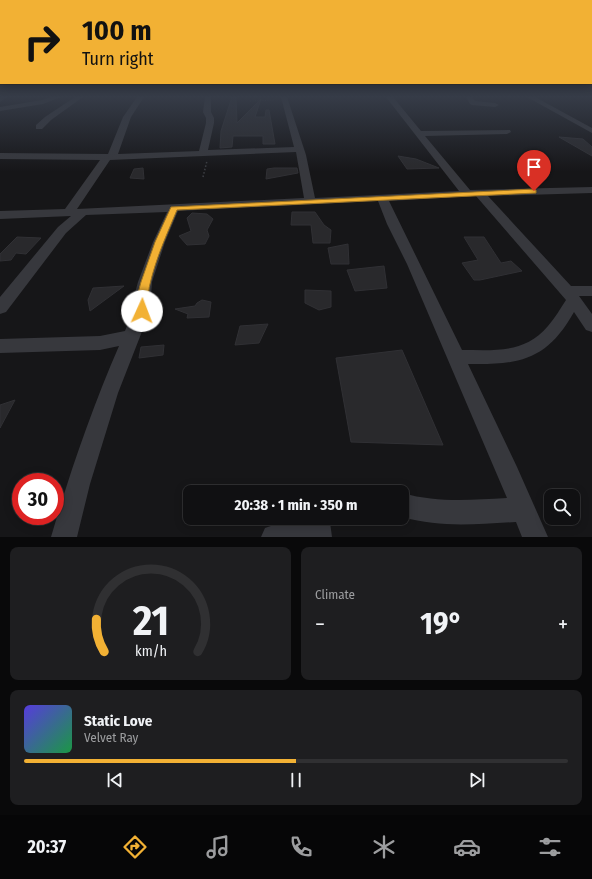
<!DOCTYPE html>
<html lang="en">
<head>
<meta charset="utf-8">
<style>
  body { margin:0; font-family:"Fira Sans Condensed",sans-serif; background:#1e1e20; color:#f1f3f6; height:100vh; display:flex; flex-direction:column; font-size:15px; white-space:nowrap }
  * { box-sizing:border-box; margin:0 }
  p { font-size:13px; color:#9c9d9f }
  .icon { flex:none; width:22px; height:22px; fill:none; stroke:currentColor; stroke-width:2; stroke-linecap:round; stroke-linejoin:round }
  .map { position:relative; height:537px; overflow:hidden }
  .drawer { display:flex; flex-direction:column; gap:10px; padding:10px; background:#09090a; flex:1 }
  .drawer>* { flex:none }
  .banner { position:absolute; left:0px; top:0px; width:592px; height:84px; box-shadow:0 2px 10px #0003,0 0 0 1px #303032; background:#f2b134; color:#111; overflow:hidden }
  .fabs { position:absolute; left:544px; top:489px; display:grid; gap:8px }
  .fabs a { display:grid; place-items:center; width:36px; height:36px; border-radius:8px; background:#101012; box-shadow:0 2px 10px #0003,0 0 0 1px #303032; font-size:20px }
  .speed { position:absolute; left:12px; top:473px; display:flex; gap:8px; font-size:20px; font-weight:700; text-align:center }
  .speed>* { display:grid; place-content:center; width:52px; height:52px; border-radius:50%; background:#101012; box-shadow:0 2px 10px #0003,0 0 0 1px #303032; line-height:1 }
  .speed .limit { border:6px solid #d22; background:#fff; color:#111 }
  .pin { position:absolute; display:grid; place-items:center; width:34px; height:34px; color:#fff; margin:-41px -17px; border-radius:50% 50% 50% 0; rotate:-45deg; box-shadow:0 0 4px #0007 }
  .pin .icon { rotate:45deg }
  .me { position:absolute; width:44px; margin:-22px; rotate:2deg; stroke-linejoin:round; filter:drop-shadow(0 0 3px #0008) }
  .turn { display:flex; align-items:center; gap:14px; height:84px; padding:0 16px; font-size:18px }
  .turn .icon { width:52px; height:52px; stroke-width:2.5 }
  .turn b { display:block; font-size:28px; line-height:34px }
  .big { font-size:30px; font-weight:700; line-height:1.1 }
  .drawer .card { flex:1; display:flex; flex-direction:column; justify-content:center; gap:6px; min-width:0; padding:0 14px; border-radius:8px; background:#1e1e20 }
  .drawer .dial { align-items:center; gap:0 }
  .dial svg { height:104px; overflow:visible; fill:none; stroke:#303032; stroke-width:7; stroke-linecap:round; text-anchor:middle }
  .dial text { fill:#f1f3f6; stroke:none }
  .song { display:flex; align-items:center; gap:12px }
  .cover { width:48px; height:48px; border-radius:6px; background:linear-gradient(135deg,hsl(250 70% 55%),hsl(140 70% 35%)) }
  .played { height:4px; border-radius:2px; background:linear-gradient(90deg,#f2b134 50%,#303032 50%) }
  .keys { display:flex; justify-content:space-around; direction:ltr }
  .heat { display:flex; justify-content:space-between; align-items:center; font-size:22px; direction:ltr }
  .drawer .tiles { flex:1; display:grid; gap:10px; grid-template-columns:1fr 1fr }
  .card:last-child { grid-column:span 2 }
  .trip { position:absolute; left:183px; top:485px; width:226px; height:40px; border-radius:8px; background:#101012; box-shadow:0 2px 10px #0003,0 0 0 1px #303032; font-weight:700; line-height:40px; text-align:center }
  .tabs { display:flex; height:64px; justify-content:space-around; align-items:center; background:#060607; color:#9c9d9f }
  .tabs .icon { width:28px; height:28px }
  .tabs .selected { color:#f2b134 }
  .tabs b { font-size:18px; color:#f1f3f6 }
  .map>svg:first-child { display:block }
</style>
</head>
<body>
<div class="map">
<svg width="592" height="537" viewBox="0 0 592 537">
  <rect width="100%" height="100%" fill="#161618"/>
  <g fill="#29292c" stroke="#303034">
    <path d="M 232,97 L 236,97 L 237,123 L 261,99 L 255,117 L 265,117 L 266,110 L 269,110 L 275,144 L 263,144 L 263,136 L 233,136 L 232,147 L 220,148 L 221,131 Z"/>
    <path d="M 559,137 L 583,139 L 592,147 L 592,156 Z"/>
    <path d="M 398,156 L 416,159 L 439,168 L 407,169 Z"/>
    <path d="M 143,168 L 144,179 L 130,178 L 134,169 Z"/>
    <path d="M 274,168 L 297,168 L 298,173 L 266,179 L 267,169 Z"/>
    <path d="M 292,212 L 315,212 L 324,225 L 331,230 L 330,243 L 313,243 L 311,225 L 291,225 Z"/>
    <path d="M 192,213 L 207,214 L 213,219 L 207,230 L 209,236 L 205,244 L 187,245 L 179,236 L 191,231 L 187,218 Z"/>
    <path d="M 17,237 L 41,238 L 26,254 L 16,253 L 11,260 L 0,261 L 0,254 Z"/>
    <path d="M 464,237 L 484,237 L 501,263 L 511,261 L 522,271 L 480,280 L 474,280 L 462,263 L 478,260 Z"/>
    <path d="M 348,244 L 349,264 L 331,264 L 328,248 Z"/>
    <path d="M 384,266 L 387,288 L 355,291 L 347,270 Z"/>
    <path d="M 124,286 L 90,311 L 88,300 L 93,288 Z"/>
    <path d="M 305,290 L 331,291 L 331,307 L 319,310 L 305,303 Z"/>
    <path d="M 202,300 L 211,302 L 209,317 L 187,318 L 188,314 L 175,309 L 195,306 L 197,303 Z"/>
    <path d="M 268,324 L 259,343 L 235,345 L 240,326 Z"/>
    <path d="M 164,345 L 163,355 L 139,358 L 141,347 Z"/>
    <path d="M 402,350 L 443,445 L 351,442 L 336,358 Z"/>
    <path d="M 15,400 L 0,428 L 0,405 Z"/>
  </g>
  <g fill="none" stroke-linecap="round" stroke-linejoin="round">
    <path stroke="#3d3f44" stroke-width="1" stroke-dasharray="1 1.5" stroke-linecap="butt" d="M 250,101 L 275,100"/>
    <path stroke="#3d3f44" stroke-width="1.5" stroke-dasharray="1.5 2" stroke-linecap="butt" d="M 203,177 L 207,161"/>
    <g fill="#37383d" fill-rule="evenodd">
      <path d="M 0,97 L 7,97 L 0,102 Z"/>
      <path d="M 51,97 L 61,97 L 43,104 L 0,111 L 0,107 L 42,100 Z"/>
      <path d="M 75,97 L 83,97 L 51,120 L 42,129 L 36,129 L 36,125 L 45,117 Z"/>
      <path d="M 137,97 L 144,97 L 131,117 L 118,154 L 199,151 L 206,123 L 206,118 L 203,112 L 205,97 L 211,97 L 211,112 L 214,118 L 214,123 L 208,150 L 294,147 L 281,97 L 287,97 L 306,155 L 315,198 L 459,191 L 386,97 L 393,97 L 421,131 L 510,130 L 511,132 L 507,134 L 425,136 L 470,190 L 592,187 L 592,193 L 488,196 L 571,286 L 592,286 L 592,296 L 579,296 L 592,314 L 592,332 L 586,330 L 574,312 C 547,360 520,365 468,364 L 517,467 L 548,537 L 522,537 L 516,522 C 475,524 442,528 402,517 L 402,493 C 438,503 470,500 507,498 L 407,264 L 387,224 L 378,201 L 178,211 L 165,242 L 152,282 L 150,311 L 118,393 L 90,484 L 77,537 L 51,537 C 70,472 92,408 119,346 L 100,350 L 0,353 L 0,339 L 100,336 L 125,331 L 136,303 L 135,293 L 138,282 L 153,242 L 167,212 L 86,215 L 66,233 L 6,312 L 0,314 L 0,297 L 58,227 L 71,216 L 0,219 L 0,211 L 65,209 L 100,160 L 0,159 L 0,153 L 108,154 L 123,117 ZM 296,152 L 304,198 L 77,209 L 110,160 ZM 476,196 L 566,300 C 560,309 555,318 548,326 C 524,354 495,350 462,350 L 389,201 Z"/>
      <path d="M 466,97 L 472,97 L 475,101 L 495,103 L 499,105 L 495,107 L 472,105 L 470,104 Z"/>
      <path d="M 527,97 L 535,97 L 592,128 L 592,133 Z"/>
      <path d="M 294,518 L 332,518 L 330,522 L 332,537 L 261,537 L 265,528 Z"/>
    </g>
  </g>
  <linearGradient id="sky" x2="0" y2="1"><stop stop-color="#0c0c0d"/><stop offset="0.56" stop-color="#363c48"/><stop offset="1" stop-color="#363c48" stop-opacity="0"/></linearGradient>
  <rect width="592" height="172" fill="url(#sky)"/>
  <path fill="#f2b134" stroke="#9d7322" d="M 534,189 L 536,190 L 536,193 L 177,210 C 167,234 156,258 150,284 C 147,294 151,304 146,314 L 139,314 L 137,311 L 139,303 L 138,293 L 141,282 L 155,242 L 171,207 Z"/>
</svg>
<div class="fabs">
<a><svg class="icon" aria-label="search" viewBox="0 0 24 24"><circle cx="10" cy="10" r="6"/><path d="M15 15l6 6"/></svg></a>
</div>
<div class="speed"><div class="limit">30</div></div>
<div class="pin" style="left:534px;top:191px;background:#d93025"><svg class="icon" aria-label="arrive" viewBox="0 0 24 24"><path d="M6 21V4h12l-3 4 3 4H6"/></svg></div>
<svg class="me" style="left:142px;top:311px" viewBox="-20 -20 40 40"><circle r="19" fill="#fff"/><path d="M0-13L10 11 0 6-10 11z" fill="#f2b134"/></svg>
<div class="trip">20:38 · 1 min · 350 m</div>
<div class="banner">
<div class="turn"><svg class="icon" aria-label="right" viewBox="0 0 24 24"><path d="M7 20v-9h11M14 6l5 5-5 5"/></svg><div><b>100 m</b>Turn right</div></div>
</div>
</div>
<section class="drawer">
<div class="tiles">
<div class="card dial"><svg viewBox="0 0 100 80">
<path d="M14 69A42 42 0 1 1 86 69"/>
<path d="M14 69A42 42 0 0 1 8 44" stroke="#f2b134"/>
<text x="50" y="56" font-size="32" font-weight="700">21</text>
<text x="50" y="72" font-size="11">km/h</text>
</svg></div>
<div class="card"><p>Climate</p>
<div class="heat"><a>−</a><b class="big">19°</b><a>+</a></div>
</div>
<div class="card">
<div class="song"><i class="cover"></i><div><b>Static Love</b><p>Velvet Ray</p></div></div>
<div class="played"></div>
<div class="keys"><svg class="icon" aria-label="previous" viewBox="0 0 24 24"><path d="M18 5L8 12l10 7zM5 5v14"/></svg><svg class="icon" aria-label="pause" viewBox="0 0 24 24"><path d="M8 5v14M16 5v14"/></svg><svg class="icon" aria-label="next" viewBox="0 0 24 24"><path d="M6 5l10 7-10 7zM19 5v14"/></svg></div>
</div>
</div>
</section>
<nav class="tabs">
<b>20:37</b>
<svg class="icon selected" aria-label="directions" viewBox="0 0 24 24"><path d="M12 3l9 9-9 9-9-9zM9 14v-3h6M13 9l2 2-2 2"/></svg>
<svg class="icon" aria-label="music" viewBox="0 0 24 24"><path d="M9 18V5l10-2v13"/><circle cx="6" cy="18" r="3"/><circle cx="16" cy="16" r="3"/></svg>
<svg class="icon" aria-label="phone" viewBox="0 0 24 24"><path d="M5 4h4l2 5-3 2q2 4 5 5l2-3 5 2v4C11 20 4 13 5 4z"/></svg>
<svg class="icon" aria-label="climate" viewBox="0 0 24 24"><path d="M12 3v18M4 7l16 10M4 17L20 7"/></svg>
<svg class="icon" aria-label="car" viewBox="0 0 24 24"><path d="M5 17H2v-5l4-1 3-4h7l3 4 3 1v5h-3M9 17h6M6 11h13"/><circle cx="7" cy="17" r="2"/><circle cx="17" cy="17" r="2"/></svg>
<svg class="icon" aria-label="filters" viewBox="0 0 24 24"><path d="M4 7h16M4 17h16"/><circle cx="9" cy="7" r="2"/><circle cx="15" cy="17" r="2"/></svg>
</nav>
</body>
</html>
